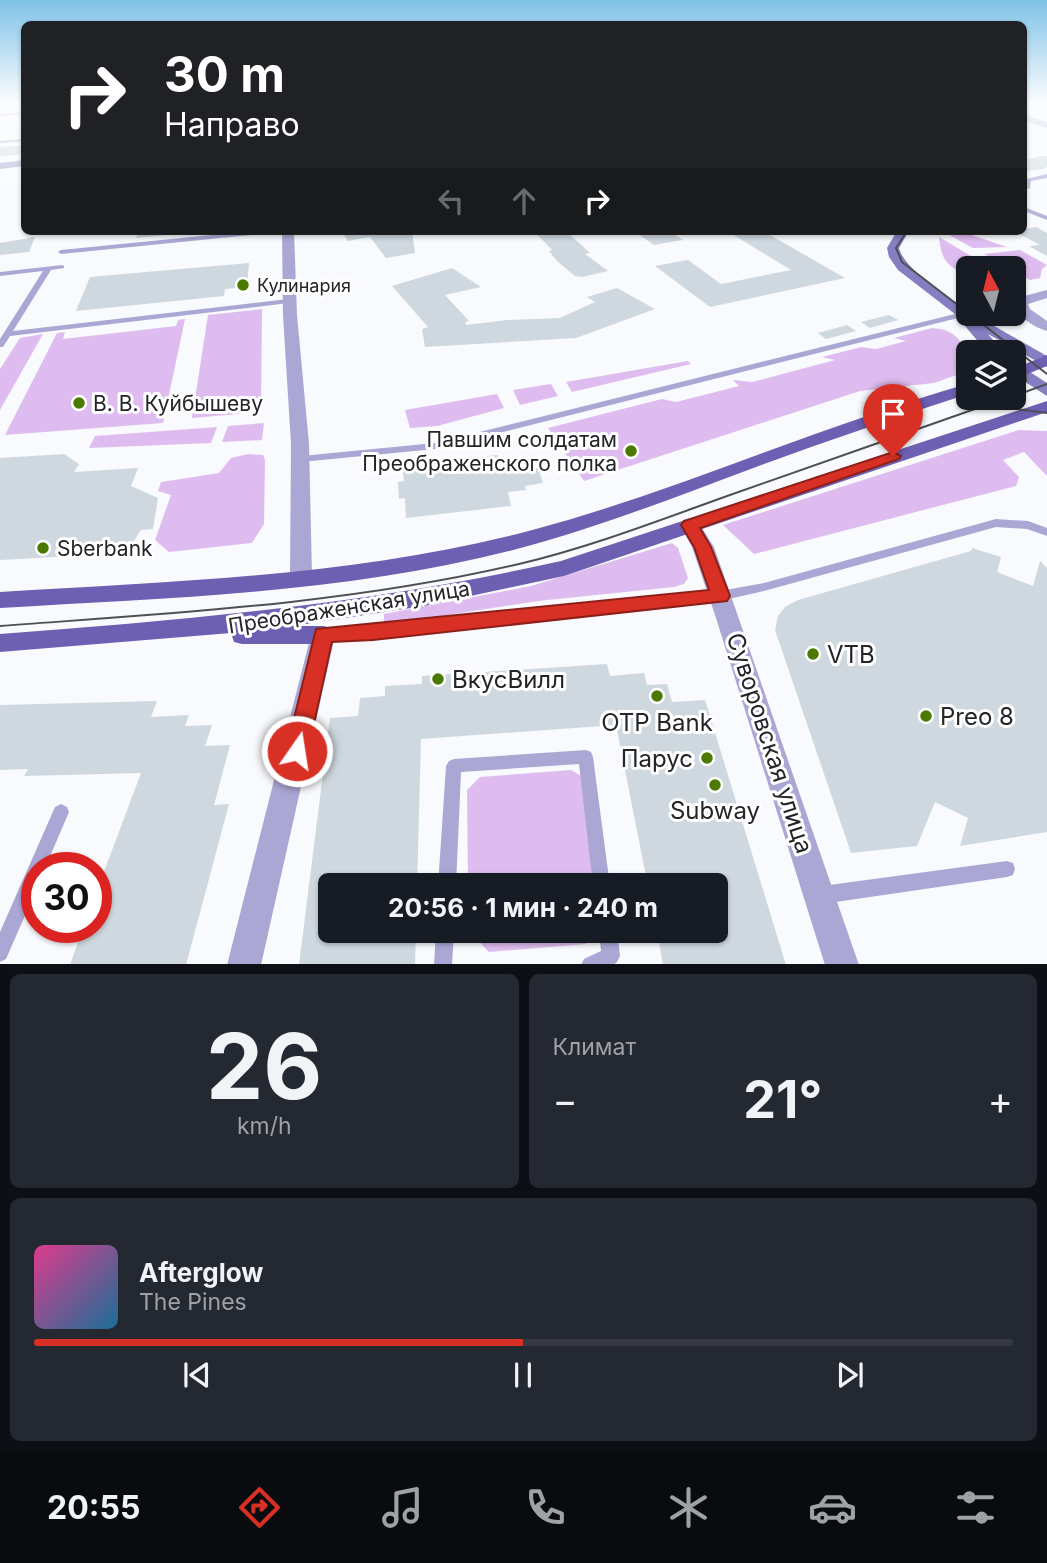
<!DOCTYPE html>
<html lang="ru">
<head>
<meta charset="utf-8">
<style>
  body { margin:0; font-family:Inter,sans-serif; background:#242831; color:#f1f3f6; height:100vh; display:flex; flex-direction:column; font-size:26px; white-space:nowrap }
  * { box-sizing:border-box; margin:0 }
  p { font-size:23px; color:#9ea1a6 }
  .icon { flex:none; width:38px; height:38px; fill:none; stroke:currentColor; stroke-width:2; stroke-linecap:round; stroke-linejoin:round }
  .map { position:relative; height:964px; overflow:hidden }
  .drawer { display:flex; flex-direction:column; gap:10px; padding:10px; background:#0d0f14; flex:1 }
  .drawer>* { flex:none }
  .hud { position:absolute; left:21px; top:21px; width:1006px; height:214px; border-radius:10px; box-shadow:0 2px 5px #0004; background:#202124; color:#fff; overflow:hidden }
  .needle { width:46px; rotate:353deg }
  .fabs { position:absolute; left:956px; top:256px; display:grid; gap:14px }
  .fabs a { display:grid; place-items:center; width:70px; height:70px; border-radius:10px; background:#171b24; box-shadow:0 2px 5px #0004; font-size:35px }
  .speed { position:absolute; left:21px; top:852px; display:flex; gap:14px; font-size:35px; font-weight:700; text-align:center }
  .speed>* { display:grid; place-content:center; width:91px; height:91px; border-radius:50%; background:#171b24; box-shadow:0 2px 5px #0004; line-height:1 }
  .speed .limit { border:10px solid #d22; background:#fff; color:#111 }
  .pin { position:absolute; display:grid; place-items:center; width:60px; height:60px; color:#fff; margin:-72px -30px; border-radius:50% 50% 50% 0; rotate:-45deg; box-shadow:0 0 7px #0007 }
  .pin .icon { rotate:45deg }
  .me { position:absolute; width:77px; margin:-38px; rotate:13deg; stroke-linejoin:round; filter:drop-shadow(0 0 5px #0008) }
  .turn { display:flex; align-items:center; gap:24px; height:147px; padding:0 28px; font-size:32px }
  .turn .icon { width:91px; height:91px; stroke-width:2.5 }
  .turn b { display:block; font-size:49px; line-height:60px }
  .lanes { display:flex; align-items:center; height:66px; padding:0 28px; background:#0003; justify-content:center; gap:35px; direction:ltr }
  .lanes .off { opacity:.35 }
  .big { font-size:52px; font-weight:700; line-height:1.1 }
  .drawer .card { flex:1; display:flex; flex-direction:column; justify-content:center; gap:10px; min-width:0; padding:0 24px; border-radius:10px; background:#242831 }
  .drawer .dial { align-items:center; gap:0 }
  .dial b { font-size:91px; line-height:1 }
  .song { display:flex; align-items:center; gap:21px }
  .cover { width:84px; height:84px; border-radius:10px; background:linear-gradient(135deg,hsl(330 70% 55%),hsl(200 70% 35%)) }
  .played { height:7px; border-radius:4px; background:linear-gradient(90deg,#d93025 50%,#363941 50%) }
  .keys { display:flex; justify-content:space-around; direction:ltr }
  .heat { display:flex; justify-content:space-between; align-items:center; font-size:38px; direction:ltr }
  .drawer .tiles { flex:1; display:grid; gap:10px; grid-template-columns:1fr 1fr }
  .card:last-child { grid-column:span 2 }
  .trip { position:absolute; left:318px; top:873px; width:410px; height:70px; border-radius:10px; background:#171b24; box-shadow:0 2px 5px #0004; font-weight:700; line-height:70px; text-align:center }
  .dock { display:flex; height:112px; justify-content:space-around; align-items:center; background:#090b0e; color:#9ea1a6 }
  .dock .icon { width:49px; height:49px }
  .dock .active { color:#d93025 }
  .dock b { font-size:32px; color:#f1f3f6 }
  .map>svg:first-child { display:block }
</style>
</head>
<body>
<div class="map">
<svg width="1047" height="965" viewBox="0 0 1047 965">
  <rect width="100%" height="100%" fill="#f8fafd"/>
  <g fill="#dfbcef">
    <path d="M 942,231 L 960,231 L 1007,247 L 973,248 Z"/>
    <path d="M 939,237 L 991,268 L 968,268 L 968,277 C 947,264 942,263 939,237 Z"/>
    <path d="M 1020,250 L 1047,265 L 1042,269 L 1040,278 L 1030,280 L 1013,270 L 1013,268 L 984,254 Z"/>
    <path d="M 262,309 L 261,412 L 192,418 L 208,315 Z"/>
    <path d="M 185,319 L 163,423 L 5,435 L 57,333 L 65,332 L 63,339 L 176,326 L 178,320 Z"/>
    <path d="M 932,328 C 959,329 968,348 968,371 L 934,383 L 860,391 L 584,481 L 548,428 L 662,399 L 676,402 L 739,386 L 733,380 L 753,382 L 835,360 L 822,357 L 861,347 L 876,349 L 906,341 L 894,338 Z"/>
    <path d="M 43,334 L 0,410 L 0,369 L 20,338 Z"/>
    <path d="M 688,361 L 691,364 L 572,392 L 566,382 Z"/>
    <path d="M 551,384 L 558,396 L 520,405 L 513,390 Z"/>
    <path d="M 497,394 L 504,408 L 437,426 L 410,428 L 405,410 Z"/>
    <path d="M 264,423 L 262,440 L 222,442 L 228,426 Z"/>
    <path d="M 217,427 L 211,443 L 89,448 L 95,436 Z"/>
    <path d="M 1019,430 L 1047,431 L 1047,476 L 1024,452 L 1003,460 L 1019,477 L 1016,486 L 754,554 L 723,525 Z"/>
    <path d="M 248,454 L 263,455 L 265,460 L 264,524 L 252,543 L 169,552 L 155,540 L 171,495 L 158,491 L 161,482 L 219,473 L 231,458 Z"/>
    <path d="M 672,543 L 678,548 L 688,578 L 684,584 L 674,587 L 538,601 L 384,625 L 384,614 L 531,586 Z"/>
    <path d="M 571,770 L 581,776 L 595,885 L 468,885 L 467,790 L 480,777 Z"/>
    <path d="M 469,931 L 594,931 L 586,944 L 489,952 Z"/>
  </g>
  <g fill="#ced8de">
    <path d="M 24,145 L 24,154 L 0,156 L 0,147 Z"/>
    <path d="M 1041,156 L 1047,156 L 1047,167 L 1045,167 L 1047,168 L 1043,168 L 1045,169 L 1024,171 L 1024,160 Z"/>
    <path d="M 1036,227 L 1047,233 L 1047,256 L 1029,246 L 1040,245 L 1014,231 Z"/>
    <path d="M 139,231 L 187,231 L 187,233 L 136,238 Z"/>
    <path d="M 341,231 L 412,231 L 415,253 L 386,258 L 370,237 L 348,241 Z"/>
    <path d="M 534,231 L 566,231 L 590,253 L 585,254 L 608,271 L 582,277 L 575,276 L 557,261 L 549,251 L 552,250 Z"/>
    <path d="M 634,231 L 670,231 L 683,240 L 654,245 Z"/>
    <path d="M 727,231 L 763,231 L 845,278 L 710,307 L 655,266 L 688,260 L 721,284 L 791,270 Z"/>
    <path d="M 35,237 L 29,252 L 0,255 L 0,243 Z"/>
    <path d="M 249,263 L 247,287 L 225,289 L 224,296 L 76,311 L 90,277 Z"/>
    <path d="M 452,268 L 481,287 L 445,295 L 469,321 L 465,322 L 466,325 L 507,320 L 560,318 L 595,302 L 587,297 L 617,288 L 655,309 L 576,338 L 425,347 L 422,329 L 428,327 L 392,286 Z"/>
    <path d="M 889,315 L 898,320 L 870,328 L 861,322 Z"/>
    <path d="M 847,325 L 856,331 L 826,339 L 818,333 Z"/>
    <path d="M 64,454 L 79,464 L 74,472 L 138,468 L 131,486 L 158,498 L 153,529 L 141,530 L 126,553 L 0,560 L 0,458 Z"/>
    <path d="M 498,455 L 501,467 L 519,465 L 520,470 L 538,468 L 543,483 L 525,486 L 526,490 L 508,492 L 511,506 L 406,518 L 405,498 L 399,499 L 398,482 L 404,481 L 402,465 Z"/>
    <path d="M 972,548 L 1001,557 L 997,572 L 1033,586 L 1040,561 L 1047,568 L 1047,832 L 960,846 L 968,818 L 935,802 L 917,846 L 851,853 L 775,630 L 778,616 L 785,607 L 798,600 L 971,551 Z"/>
    <path d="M 607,664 L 610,676 L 644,673 L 647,685 L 667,684 L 672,702 L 705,700 L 786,965 L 663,965 L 657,931 L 716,931 L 716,886 L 648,886 L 616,725 L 421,739 L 417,886 L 331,886 L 331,931 L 416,931 L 415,965 L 299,965 L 330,718 L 358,716 L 360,698 L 385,696 L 385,686 L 422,684 L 422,676 Z"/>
    <path d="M 157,701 L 151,717 L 189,715 L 185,726 L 212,725 L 205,746 L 230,745 L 214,805 L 229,804 L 186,965 L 70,965 L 83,928 L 96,928 L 96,893 L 141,773 L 24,776 L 28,769 L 0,770 L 0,705 Z"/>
  </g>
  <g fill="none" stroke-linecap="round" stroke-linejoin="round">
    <g fill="#aba7d5" fill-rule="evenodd">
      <path d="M 20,103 L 18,104 L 0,106 L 0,104 Z"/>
      <path d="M 24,112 L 24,114 L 0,116 L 0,114 Z"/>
      <path d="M 24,139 L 24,141 L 0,143 L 0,141 Z"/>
      <path d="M 1047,174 L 1047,178 L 1031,181 L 1030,188 L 1024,190 L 1026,179 Z"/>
      <path d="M 1024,207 L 1047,216 L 1047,220 L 1024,211 Z"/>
      <path d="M 252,231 L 274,231 L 271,233 L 61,254 L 58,252 L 61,250 Z"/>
      <path d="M 62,265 L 64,266 L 64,268 L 51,270 L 13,331 L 289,299 L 293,301 L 289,303 L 10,336 L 3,347 L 0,347 L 0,339 L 43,271 L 0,276 L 0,272 Z"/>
      <path d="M 963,312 L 967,314 L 966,316 L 435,449 L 301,462 L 296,459 L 301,456 L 435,443 Z"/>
      <path d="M 996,519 L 1028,521 L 1047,528 L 1047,536 L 1027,529 L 996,527 L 764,591 L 720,601 L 373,638 L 323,640 L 318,639 L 317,635 L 318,631 L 323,630 L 373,628 L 720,591 L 764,583 Z"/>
      <path d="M 586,750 L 591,752 L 593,757 L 610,886 L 593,886 L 579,764 L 461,772 L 456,886 L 438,886 L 446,766 L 449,761 L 454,759 Z"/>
      <path d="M 61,804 L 67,807 L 69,812 L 45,868 L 37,868 L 37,888 L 6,959 L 0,962 L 0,932 L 55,807 Z"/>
      <path d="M 1007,861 L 1013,863 L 1015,869 L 1013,875 L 1007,877 L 822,904 L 816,901 L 813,895 L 816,889 L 822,886 Z"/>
      <path d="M 436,931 L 454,931 L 452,965 L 434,965 Z"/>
      <path d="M 599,931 L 617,931 L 620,956 L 617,962 L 613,965 L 581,965 L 584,959 L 601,951 Z"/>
    </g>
    <g fill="#aba7d5" fill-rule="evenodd">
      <path d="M 24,160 L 24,166 L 0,169 L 0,163 Z"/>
      <path d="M 690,518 L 697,520 L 714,547 L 859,965 L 825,965 L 716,618 L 692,547 L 680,525 L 683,520 Z"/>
      <path d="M 323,626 L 331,628 L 335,635 L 261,965 L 227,965 L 311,635 L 315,628 Z"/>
    </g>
    <g fill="#aba7d5" fill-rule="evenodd">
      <path d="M 1024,115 L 1047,122 L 1047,128 L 1024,121 Z"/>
      <path d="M 282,231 L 294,231 L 297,315 L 309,444 L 312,576 L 309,582 L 301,584 L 293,582 L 290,576 L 291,444 L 283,315 Z"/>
      <path d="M 1047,290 L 1047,298 L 1028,304 L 1030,309 L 1047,321 L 1047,331 C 1031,326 1013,314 1013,299 Z"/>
    </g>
    <g fill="#867ec1" fill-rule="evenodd">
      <path d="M 897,231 L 909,231 L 899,248 C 907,282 1015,337 1047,356 L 1047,367 L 988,334 L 1003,352 L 987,352 L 965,326 L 964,321 L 898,270 L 889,257 L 887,248 Z"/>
      <path d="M 1013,361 L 1047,383 L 1047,396 L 1013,374 Z"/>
    </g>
    <g fill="#6d5fb1" fill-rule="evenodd">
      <path d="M 1047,355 L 1047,366 L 1013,380 L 1013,369 Z"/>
      <path d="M 968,384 L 968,394 C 894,418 821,443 748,470 C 671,499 593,529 513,550 C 346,593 171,598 0,608 L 0,592 C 179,581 362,576 536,529 C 648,499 757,453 867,416 C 900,405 934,393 968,384 Z"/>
      <path d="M 1047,401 L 1047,412 L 564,576 L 424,606 L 292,626 L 323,626 L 331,628 L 335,635 L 331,642 L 323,644 L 242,644 L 234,642 L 231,633 L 0,652 L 0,634 C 189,620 376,603 561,561 Z"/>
    </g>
    <g stroke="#4f5054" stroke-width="2">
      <path d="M 907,231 L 896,248 L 902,262 L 1047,374"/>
      <path d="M 1013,394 L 1026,381 L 1025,366 L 1019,356"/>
      <path d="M 1017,395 L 1047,384"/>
      <path d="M 994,406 L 1047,413"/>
      <path d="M 0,626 C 174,613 349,604 519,564 C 591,547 660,520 730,495 C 823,462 916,430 1009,397"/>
    </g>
  </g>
  <linearGradient id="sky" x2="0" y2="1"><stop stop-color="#7fc2e8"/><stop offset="0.43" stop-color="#fcfdfe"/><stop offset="1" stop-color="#fcfdfe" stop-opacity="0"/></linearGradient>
  <rect width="1047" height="238" fill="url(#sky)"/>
  <path fill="#d93025" stroke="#8d1f18" stroke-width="2" d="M 893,452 L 901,456 L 899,459 L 700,528 L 711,547 L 730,596 L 727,601 L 373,640 L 332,642 L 308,751 L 305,758 L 297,761 L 289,758 L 286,751 L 316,629 L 709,590 L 694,547 L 681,525 L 684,521 Z"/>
  <g fill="#4c7a00" stroke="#fff" stroke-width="2.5">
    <circle cx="243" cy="285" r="7"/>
    <circle cx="79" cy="403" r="7"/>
    <circle cx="631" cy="451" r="7"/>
    <circle cx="43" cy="548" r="7"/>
    <circle cx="813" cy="654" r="7"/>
    <circle cx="438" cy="679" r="7"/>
    <circle cx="657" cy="696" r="7"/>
    <circle cx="926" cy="716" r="7"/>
    <circle cx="707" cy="758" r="7"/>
    <circle cx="715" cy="785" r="7"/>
  </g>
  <g text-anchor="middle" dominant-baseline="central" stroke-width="6" stroke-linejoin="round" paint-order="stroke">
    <g font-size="18" fill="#242529" stroke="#fff" text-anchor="start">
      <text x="257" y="285">Кулинария</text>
    </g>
    <g font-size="21" fill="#242529" stroke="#fff" text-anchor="start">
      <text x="93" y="403">В. В. Куйбышеву</text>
      <text x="617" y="439" text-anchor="end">Павшим солдатам<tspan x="617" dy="24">Преображенского полка</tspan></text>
      <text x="57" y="548">Sberbank</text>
    </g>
    <g font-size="21" fill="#242529" stroke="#fff">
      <text transform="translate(349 607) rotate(-9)">Преображенская улица</text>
    </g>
    <g font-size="24" fill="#242529" stroke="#fff" text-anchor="start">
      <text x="827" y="654">VTB</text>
      <text x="452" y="679">ВкусВилл</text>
      <text x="940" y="716">Preo 8</text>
      <text x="657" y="722" text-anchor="middle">OTP Bank</text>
      <text x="693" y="758" text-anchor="end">Парус</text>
      <text x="715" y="810" text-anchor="middle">Subway</text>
    </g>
    <g font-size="24" fill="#242529" stroke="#fff">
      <text transform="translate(770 743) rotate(72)">Суворовская улица</text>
    </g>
  </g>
</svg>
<div class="fabs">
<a><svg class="needle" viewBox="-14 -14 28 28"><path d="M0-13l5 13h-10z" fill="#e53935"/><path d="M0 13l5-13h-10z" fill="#9ea1a6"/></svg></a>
<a><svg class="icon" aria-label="layers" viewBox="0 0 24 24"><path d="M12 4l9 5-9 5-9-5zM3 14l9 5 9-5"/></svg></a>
</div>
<div class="speed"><div class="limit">30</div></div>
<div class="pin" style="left:893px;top:456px;background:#d93025"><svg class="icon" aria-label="arrive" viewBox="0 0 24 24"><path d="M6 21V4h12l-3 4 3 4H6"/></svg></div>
<svg class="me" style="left:297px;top:751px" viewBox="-20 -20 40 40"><circle r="17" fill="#d93025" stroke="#fff" stroke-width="3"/><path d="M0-11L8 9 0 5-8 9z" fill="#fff"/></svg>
<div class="trip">20:56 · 1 мин · 240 m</div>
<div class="hud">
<div class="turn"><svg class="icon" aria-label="right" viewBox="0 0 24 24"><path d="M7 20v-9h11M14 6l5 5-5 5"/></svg><div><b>30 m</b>Направо</div></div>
<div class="lanes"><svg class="icon off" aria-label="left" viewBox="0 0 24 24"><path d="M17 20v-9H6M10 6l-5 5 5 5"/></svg><svg class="icon off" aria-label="ahead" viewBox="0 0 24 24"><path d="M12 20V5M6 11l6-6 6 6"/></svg><svg class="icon" aria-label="right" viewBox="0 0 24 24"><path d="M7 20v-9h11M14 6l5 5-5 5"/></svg></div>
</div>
</div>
<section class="drawer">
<div class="tiles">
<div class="card dial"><b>26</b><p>km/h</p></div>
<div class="card"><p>Климат</p>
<div class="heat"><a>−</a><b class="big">21°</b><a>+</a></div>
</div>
<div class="card">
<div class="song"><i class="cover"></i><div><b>Afterglow</b><p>The Pines</p></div></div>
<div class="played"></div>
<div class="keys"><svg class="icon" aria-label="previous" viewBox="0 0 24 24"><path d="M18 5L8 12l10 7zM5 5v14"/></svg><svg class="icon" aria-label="pause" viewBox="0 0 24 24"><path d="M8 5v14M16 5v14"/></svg><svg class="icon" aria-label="next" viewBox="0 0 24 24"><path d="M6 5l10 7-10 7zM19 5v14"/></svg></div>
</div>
</div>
</section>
<nav class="dock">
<b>20:55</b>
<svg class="icon active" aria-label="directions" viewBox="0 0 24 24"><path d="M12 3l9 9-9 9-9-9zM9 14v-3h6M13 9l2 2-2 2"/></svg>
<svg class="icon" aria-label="music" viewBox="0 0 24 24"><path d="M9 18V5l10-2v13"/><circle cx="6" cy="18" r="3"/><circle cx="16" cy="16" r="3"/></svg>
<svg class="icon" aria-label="phone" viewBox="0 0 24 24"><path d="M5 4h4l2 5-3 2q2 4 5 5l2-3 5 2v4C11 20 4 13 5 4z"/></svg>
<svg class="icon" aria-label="climate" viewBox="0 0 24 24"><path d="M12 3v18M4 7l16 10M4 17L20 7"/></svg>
<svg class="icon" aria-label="car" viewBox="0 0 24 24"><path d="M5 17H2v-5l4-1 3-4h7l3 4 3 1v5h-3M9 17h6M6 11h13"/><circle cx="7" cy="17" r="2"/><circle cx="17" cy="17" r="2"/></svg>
<svg class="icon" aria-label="filters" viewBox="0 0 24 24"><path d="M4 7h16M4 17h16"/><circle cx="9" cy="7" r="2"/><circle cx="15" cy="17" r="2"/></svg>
</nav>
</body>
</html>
